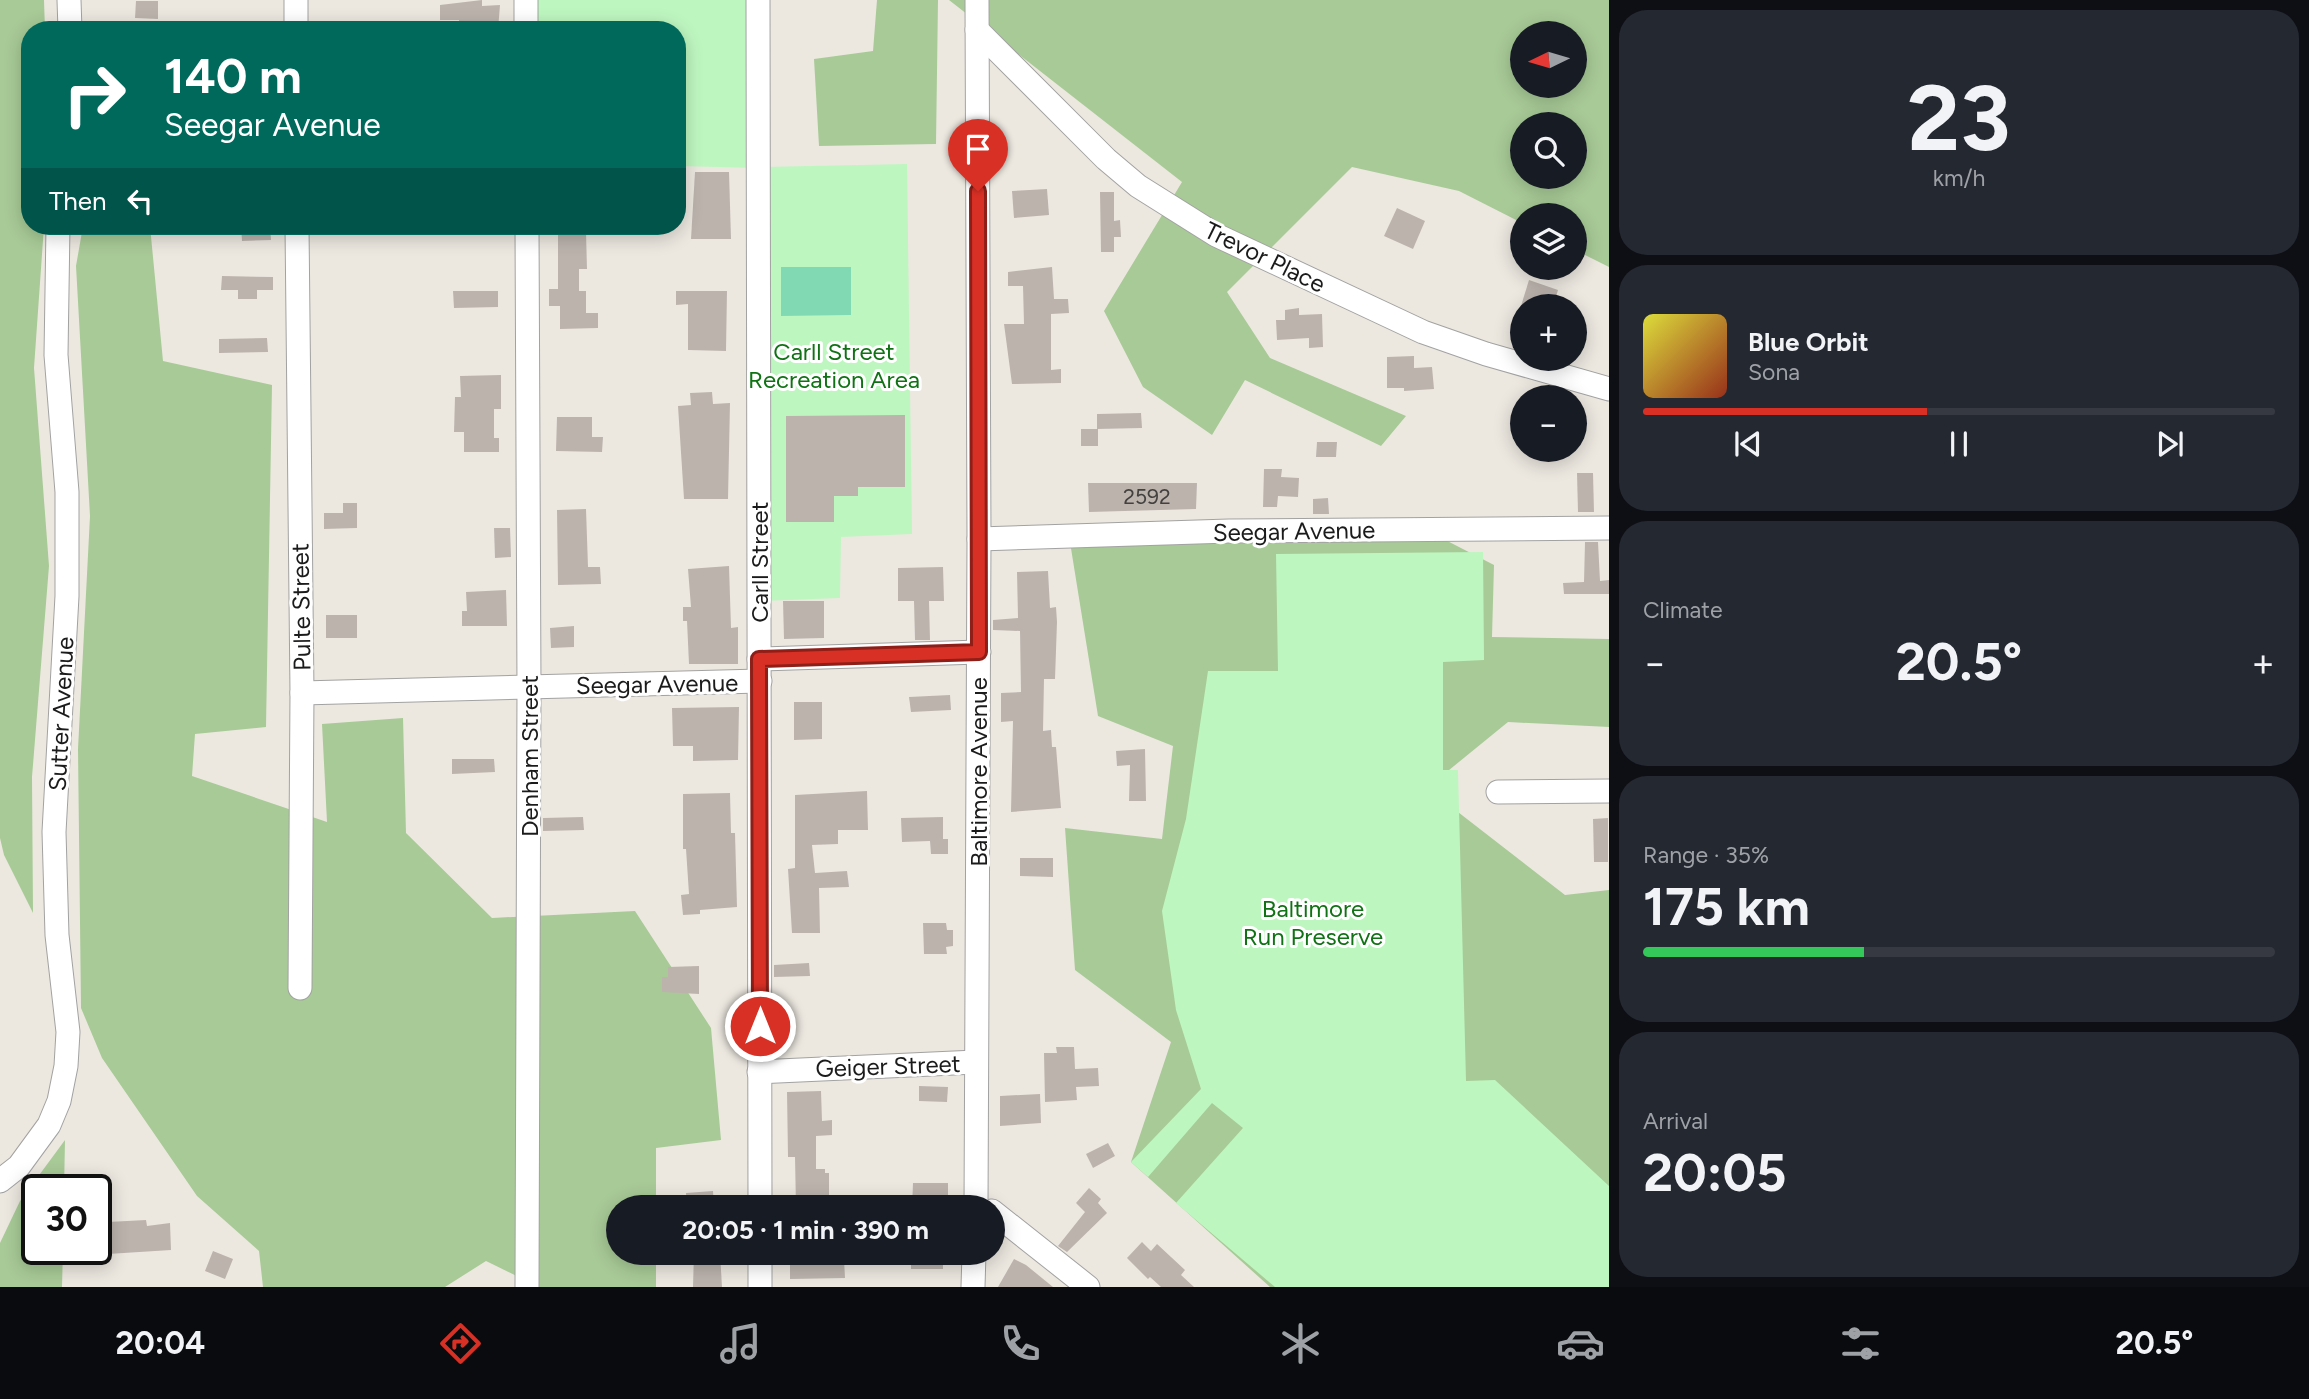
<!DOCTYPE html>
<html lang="en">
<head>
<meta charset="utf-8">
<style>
  body { margin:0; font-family:Figtree,sans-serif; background:#242831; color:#f1f3f6; height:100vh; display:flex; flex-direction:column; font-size:26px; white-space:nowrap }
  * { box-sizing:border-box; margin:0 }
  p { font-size:23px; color:#9ea1a6 }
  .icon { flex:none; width:38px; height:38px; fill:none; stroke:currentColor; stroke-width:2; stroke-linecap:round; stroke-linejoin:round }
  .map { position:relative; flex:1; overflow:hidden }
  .drawer { display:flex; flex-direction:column; gap:10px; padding:10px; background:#0d0f14; width:700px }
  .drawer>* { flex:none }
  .hud { position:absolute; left:21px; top:21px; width:665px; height:214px; border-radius:28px; box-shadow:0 4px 18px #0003; background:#00695c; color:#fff; overflow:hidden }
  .needle { width:46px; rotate:265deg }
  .tools { position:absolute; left:1510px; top:21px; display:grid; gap:14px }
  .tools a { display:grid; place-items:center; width:77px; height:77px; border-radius:50%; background:#171b24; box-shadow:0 4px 18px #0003; font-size:35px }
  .speed { position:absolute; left:21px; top:1174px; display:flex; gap:14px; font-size:35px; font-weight:700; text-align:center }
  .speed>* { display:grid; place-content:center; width:91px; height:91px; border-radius:50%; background:#171b24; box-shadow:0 4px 18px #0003; line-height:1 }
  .speed .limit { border:4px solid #111; border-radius:10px; background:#fff; color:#111 }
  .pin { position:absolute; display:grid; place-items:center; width:60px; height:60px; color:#fff; margin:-72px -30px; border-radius:50% 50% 50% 0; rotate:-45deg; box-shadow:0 0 7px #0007 }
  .pin .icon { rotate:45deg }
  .me { position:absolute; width:77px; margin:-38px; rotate:0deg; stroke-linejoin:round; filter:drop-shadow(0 0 5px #0008) }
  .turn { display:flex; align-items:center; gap:24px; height:147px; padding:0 28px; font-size:32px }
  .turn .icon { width:91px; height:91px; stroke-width:2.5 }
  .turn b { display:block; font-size:49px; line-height:60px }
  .then { display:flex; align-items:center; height:66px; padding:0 28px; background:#0003; gap:14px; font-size:26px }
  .big { font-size:52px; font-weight:700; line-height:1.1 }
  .drawer .widget { flex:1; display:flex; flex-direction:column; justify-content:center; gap:10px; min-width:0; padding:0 24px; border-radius:28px; background:#242831 }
  .drawer .dial { align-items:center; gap:0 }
  .dial b { font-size:91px; line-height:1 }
  .song { display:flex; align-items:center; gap:21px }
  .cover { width:84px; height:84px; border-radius:10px; background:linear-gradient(135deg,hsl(60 70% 55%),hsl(10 70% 35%)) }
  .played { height:7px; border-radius:4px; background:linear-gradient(90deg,#d93025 45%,#363941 45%) }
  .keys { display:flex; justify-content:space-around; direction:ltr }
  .heat { display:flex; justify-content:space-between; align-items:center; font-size:38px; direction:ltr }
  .charge { height:10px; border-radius:5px; background:linear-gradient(90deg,#34c759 35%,#363941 0) }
  .trip { position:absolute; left:606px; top:1195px; width:399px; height:70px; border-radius:35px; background:#171b24; box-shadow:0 4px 18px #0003; font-weight:700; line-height:70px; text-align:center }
  .dock { display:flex; height:112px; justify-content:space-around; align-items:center; background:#090b0e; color:#9ea1a6 }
  .dock .icon { width:49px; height:49px }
  .dock .selected { color:#d93025 }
  .dock b { font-size:32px; color:#f1f3f6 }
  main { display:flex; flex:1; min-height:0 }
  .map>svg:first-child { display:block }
</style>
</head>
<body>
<main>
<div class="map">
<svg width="1609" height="1287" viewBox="0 0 1609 1287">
  <rect width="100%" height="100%" fill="#ece8e0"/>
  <g fill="#a8ca97" fill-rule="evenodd">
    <path d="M 0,0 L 44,0 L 45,30 L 30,30 L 30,226 L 44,226 L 34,368 L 49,566 L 32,777 L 33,913 L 4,855 L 0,838 Z"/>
    <path d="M 877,0 L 938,0 L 936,144 L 819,146 L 814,59 L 873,51 Z"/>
    <path d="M 949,0 L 1609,0 L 1609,267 L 1575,250 L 1575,215 L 1522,215 L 1522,223 L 1459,191 L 1352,167 L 1227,292 L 1270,358 L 1406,416 L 1381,446 L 1245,380 L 1212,435 L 1143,387 L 1104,311 L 1182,182 ZM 1522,33 L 1575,33 L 1575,86 L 1522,86 ZM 1522,124 L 1575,124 L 1575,177 L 1522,177 Z"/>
    <path d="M 83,226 L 150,226 L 163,361 L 272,385 L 266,727 L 195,734 L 192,776 L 327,822 L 322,724 L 403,718 L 406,833 L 492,918 L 635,911 L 711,1028 L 721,1140 L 656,1148 L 656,1207 L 618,1208 L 618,1253 L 656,1253 L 656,1287 L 539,1287 L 486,1261 L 445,1287 L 263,1287 L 259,1251 L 197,1196 L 102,1058 L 81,1008 L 78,749 L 90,516 L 76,266 Z"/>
    <path d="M 1424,529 L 1494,565 L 1492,637 L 1609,639 L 1609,727 L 1508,722 L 1427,788 L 1565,895 L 1609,890 L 1609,1287 L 1270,1287 L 1131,1162 L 1171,1042 L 1075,970 L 1065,828 L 1162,839 L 1173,746 L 1098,716 L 1069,536 Z"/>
    <path d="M 65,1140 L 64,1190 L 37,1190 L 37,1250 L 63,1250 L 62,1287 L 0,1287 L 0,1243 L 20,1201 Z"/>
  </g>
  <g fill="#bef6c0">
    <path d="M 526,0 L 758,0 L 759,167 L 907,164 L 912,534 L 841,537 L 840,598 L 759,601 L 758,168 L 677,166 L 677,30 L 526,30 Z"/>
    <path d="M 1483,552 L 1484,660 L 1443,662 L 1443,770 L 1458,770 L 1466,1081 L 1495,1080 L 1609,1186 L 1609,1287 L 1275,1287 L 1176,1203 L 1243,1128 L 1212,1103 L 1148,1177 L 1131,1162 L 1201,1089 L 1176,1010 L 1162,911 L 1186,819 L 1208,671 L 1278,671 L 1276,554 Z"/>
  </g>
  <path fill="#81d9b3" d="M 781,267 L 851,267 L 851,315 L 781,316 Z"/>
  <g fill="#bcb3ad">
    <path d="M 482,0 L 482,6 L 500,5 L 498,30 L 459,30 L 459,20 L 440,20 L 440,5 Z"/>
    <path d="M 136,1 L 158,1 L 158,19 L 135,18 Z"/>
    <path d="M 695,172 L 729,172 L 731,239 L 691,239 Z"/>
    <path d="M 1047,189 L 1049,215 L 1014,218 L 1012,191 Z"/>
    <path d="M 1100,192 L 1114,192 L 1114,221 L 1120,220 L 1121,237 L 1114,237 L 1114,252 L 1101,252 Z"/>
    <path d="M 1397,208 L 1425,221 L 1413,249 L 1384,236 Z"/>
    <path d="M 241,226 L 270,226 L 271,240 L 242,241 Z"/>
    <path d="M 558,232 L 586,232 L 587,269 L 579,269 L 579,291 L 586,291 L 586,313 L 598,313 L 598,328 L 560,329 L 560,306 L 549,306 L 549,289 L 558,289 Z"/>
    <path d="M 1052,267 L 1054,299 L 1068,299 L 1069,313 L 1051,314 L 1051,370 L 1061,369 L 1061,383 L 1012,384 L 1004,324 L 1024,324 L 1023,286 L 1008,286 L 1008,272 Z"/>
    <path d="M 222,276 L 273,277 L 273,290 L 257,290 L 257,299 L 238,299 L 238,290 L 221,290 Z"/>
    <path d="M 1529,280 L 1558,290 L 1553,306 L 1521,306 Z"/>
    <path d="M 453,291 L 498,291 L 498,307 L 454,308 Z"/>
    <path d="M 676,291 L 727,291 L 726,351 L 688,350 L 688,304 L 676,305 Z"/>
    <path d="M 1299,308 L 1299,315 L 1322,314 L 1323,347 L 1309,348 L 1309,338 L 1277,340 L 1276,320 L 1285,320 L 1285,310 Z"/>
    <path d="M 267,338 L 268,352 L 219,353 L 219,339 Z"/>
    <path d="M 1414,356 L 1414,368 L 1432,367 L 1434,389 L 1404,391 L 1404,388 L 1387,388 L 1387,357 Z"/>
    <path d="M 501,375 L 501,409 L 494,409 L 494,438 L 499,438 L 499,452 L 464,452 L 464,432 L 454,432 L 455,397 L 461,397 L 460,376 Z"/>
    <path d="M 712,392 L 713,404 L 730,403 L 728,499 L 684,499 L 678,406 L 691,405 L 690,393 Z"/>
    <path d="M 1141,413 L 1142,428 L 1097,429 L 1097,414 Z"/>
    <path d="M 905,415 L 905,487 L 858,487 L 858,496 L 834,496 L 834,522 L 786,522 L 786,416 Z"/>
    <path d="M 557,417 L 592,417 L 592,437 L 603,437 L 602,452 L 556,451 Z"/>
    <rect x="1081" y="429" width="17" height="17"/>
    <path d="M 1317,442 L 1337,442 L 1336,457 L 1316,457 Z"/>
    <path d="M 1264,469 L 1282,469 L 1281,477 L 1299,478 L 1298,497 L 1278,496 L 1277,507 L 1263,507 Z"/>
    <path d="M 1577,473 L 1593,473 L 1594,512 L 1578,512 Z"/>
    <path d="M 1088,483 L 1197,483 L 1196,509 L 1089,512 Z"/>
    <path d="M 1328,498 L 1329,514 L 1313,514 L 1313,499 Z"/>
    <path d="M 343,503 L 357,503 L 357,528 L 324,529 L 324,513 L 343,513 Z"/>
    <path d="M 586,509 L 588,567 L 600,567 L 601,584 L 558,585 L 557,510 Z"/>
    <path d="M 494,528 L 510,528 L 511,557 L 495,558 Z"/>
    <path d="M 1585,542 L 1598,542 L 1600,581 L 1609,580 L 1609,594 L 1564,594 L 1563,583 L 1584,582 Z"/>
    <path d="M 729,566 L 731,628 L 738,627 L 738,664 L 689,664 L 687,621 L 683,621 L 683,607 L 691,607 L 688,569 Z"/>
    <path d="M 943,567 L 944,601 L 929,601 L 930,640 L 915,640 L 914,601 L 898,601 L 898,568 Z"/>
    <path d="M 1048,571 L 1050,608 L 1056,607 L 1057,622 L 1055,679 L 1044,679 L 1043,731 L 1051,730 L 1052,747 L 1056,747 L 1061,808 L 1011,812 L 1013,721 L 1001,722 L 1001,693 L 1021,692 L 1020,631 L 993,630 L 993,620 L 1018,618 L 1017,572 Z"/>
    <path d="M 506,590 L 507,626 L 462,626 L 462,611 L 467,611 L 466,592 Z"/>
    <path d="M 783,601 L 824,601 L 824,638 L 784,639 Z"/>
    <rect x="326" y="615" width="31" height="23"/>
    <path d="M 574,626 L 574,647 L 551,648 L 550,628 Z"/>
    <path d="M 950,695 L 951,710 L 911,712 L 909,697 Z"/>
    <path d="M 794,702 L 822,702 L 822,739 L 794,740 Z"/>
    <path d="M 739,707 L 738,760 L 693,761 L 693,746 L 673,746 L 672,708 Z"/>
    <path d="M 1145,749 L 1146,801 L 1129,801 L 1130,765 L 1117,766 L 1116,751 Z"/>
    <path d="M 452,759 L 494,759 L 495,772 L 452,774 Z"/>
    <path d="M 867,791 L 868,830 L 838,830 L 838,844 L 812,845 L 815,873 L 847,871 L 849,887 L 819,888 L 820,933 L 792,933 L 788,869 L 795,868 L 795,795 Z"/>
    <path d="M 730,793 L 731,833 L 735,833 L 737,907 L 700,910 L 700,914 L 683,915 L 681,895 L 689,894 L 686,849 L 683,849 L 683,794 Z"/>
    <path d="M 583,817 L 584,830 L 543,831 L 543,818 Z"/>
    <path d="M 943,817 L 943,839 L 948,839 L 948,854 L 931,854 L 930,841 L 902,842 L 901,818 Z"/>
    <path d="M 1608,818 L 1608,862 L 1594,862 L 1593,819 Z"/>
    <path d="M 1020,858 L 1053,858 L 1053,877 L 1020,876 Z"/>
    <path d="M 923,923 L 946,923 L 947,930 L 953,930 L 953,946 L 946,947 L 947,954 L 924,954 Z"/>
    <path d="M 809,963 L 810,976 L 774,977 L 774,965 Z"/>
    <path d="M 699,966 L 699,994 L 662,992 L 662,977 L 668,977 L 668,967 Z"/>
    <path d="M 1056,1047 L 1074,1047 L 1075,1069 L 1098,1068 L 1099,1086 L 1076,1087 L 1077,1100 L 1045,1102 L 1044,1053 L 1057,1053 Z"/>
    <path d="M 919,1086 L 948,1087 L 947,1102 L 919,1101 Z"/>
    <path d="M 821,1091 L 822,1121 L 832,1120 L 832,1135 L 816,1136 L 816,1169 L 825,1169 L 825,1173 L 829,1173 L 829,1198 L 820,1198 L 820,1208 L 796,1208 L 795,1157 L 788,1157 L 787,1092 Z"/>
    <path d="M 1040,1094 L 1041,1123 L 1000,1126 L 1000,1096 Z"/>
    <path d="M 1108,1143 L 1115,1156 L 1093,1168 L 1086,1154 Z"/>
    <path d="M 913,1183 L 948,1183 L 948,1208 L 912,1208 Z"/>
    <path d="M 1089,1188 L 1101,1199 L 1098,1203 L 1107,1213 L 1067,1252 L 1058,1246 L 1085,1212 L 1076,1203 Z"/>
    <path d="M 713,1191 L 714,1208 L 687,1208 L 686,1193 Z"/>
    <path d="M 146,1220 L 147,1226 L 170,1223 L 171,1250 L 108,1254 L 108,1222 Z"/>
    <path d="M 1142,1242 L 1151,1251 L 1157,1244 L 1185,1270 L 1181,1275 L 1194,1287 L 1161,1287 L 1150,1277 L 1148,1279 L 1127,1258 Z"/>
    <path d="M 213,1251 L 233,1259 L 225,1279 L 205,1271 Z"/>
    <path d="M 694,1253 L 720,1253 L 722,1287 L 693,1287 Z"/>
    <path d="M 794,1253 L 824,1253 L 824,1259 L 844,1259 L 845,1278 L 790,1279 L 790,1260 L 794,1260 Z"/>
    <rect x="911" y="1253" width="32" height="16"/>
    <path d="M 1014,1259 L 1026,1265 L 1053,1287 L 998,1287 Z"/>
  </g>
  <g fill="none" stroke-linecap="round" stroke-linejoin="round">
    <g stroke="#a2a2a2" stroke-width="25">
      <g id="minor">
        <path d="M 69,0 L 70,30"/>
        <path d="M 296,0 L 296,30"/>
        <path d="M 758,0 L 760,1208"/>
        <path d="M 526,30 L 526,0"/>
        <path d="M 977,30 L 1106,159 L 1138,186 L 1216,235 L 1423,332 L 1486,354 L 1609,389"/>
        <path d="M 297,226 L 302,693 L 300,988"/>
        <path d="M 527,226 L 529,687 L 527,1287"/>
        <path d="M 979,539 L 1229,531 L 1609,528"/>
        <path d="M 759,659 L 979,652"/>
        <path d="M 302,693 L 760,681"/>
        <path d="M 1498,792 L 1609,791"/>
        <path d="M 759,1072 L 976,1062"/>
        <path d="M 0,1181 L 19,1166 L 49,1125 L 59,1101 L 66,1066 L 68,1032 L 57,935 L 54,832 L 67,596 L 67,492 L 56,355 L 58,226"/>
        <path d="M 976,1208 L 979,539 L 977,0"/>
        <path d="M 992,1211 L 1088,1287"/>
        <path d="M 760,1253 L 760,1287"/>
        <path d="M 973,1287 L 974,1253"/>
      </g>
    </g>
    <use href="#minor" stroke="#fff" stroke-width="23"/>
  </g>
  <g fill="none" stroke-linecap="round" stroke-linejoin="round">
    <g stroke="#8d1f18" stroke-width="18">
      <path id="route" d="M 760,1026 L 759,659 L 979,652 L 978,191"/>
    </g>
    <use href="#route" stroke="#d93025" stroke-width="12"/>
  </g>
  <g text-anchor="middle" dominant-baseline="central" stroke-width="6" stroke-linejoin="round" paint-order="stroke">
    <g font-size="21" fill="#434140">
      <text x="1147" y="496">2592</text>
    </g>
    <g font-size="24" fill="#1b1b1b" stroke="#fff">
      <text transform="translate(1265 257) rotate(26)">Trevor Place</text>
      <text transform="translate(1294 531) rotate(-1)">Seegar Avenue</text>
      <text transform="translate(759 562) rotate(-90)">Carll Street</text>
      <text transform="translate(301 607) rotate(-91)">Pulte Street</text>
      <text transform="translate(657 684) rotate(-1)">Seegar Avenue</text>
      <text transform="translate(61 714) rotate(-87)">Sutter Avenue</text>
      <text transform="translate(529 756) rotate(-90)">Denham Street</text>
      <text transform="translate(978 772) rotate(-90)">Baltimore Avenue</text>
      <text transform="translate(888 1066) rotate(-2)">Geiger Street</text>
    </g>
    <g font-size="24" fill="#107214" stroke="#fff">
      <text x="834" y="351">Carll Street<tspan x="834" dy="28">Recreation Area</tspan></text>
      <text x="1313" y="908">Baltimore<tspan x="1313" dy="28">Run Preserve</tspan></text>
    </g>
  </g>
</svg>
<div class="tools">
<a><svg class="needle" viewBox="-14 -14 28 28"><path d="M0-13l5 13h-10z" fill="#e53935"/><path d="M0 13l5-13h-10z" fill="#9ea1a6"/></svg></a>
<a><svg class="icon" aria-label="search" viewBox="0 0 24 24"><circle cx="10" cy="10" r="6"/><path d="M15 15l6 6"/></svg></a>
<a><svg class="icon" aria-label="layers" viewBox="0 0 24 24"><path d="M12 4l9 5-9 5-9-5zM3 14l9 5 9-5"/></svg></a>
<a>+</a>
<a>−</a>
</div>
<div class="speed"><div class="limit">30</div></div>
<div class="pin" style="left:978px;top:191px;background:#d93025"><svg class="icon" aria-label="arrive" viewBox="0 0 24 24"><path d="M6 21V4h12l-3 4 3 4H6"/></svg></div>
<svg class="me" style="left:760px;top:1026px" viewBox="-20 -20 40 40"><circle r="17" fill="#d93025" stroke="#fff" stroke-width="3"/><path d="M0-11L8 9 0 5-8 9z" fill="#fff"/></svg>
<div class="trip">20:05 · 1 min · 390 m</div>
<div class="hud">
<div class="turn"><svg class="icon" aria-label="right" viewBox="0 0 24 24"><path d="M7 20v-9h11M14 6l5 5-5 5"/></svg><div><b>140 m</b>Seegar Avenue</div></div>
<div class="then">Then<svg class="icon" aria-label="left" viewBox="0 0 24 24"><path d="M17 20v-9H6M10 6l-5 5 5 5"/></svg></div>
</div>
</div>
<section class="drawer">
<div class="widget dial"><b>23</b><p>km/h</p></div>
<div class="widget">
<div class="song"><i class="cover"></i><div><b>Blue Orbit</b><p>Sona</p></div></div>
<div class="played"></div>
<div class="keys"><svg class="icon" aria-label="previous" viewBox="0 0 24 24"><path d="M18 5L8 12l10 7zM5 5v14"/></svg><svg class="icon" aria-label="pause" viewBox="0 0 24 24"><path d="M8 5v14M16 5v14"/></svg><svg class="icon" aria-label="next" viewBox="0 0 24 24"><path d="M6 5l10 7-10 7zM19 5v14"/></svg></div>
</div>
<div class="widget"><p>Climate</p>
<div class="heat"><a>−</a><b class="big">20.5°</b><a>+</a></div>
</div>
<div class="widget"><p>Range · 35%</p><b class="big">175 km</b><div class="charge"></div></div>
<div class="widget"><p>Arrival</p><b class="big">20:05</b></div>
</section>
</main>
<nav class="dock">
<b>20:04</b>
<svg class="icon selected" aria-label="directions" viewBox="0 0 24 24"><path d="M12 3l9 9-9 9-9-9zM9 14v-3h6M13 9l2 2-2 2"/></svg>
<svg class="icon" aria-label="music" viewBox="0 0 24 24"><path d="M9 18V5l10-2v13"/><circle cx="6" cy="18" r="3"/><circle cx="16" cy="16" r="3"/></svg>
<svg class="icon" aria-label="phone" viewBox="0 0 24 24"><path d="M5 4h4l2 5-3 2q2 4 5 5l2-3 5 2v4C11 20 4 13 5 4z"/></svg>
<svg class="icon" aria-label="climate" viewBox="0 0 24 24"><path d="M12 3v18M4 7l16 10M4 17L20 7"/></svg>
<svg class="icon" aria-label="car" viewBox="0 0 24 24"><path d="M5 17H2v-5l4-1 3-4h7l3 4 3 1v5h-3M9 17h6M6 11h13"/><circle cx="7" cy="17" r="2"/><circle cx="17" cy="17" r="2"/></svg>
<svg class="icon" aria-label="filters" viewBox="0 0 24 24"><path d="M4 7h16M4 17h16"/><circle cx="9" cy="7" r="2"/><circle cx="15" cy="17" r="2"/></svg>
<b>20.5°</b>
</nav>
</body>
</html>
